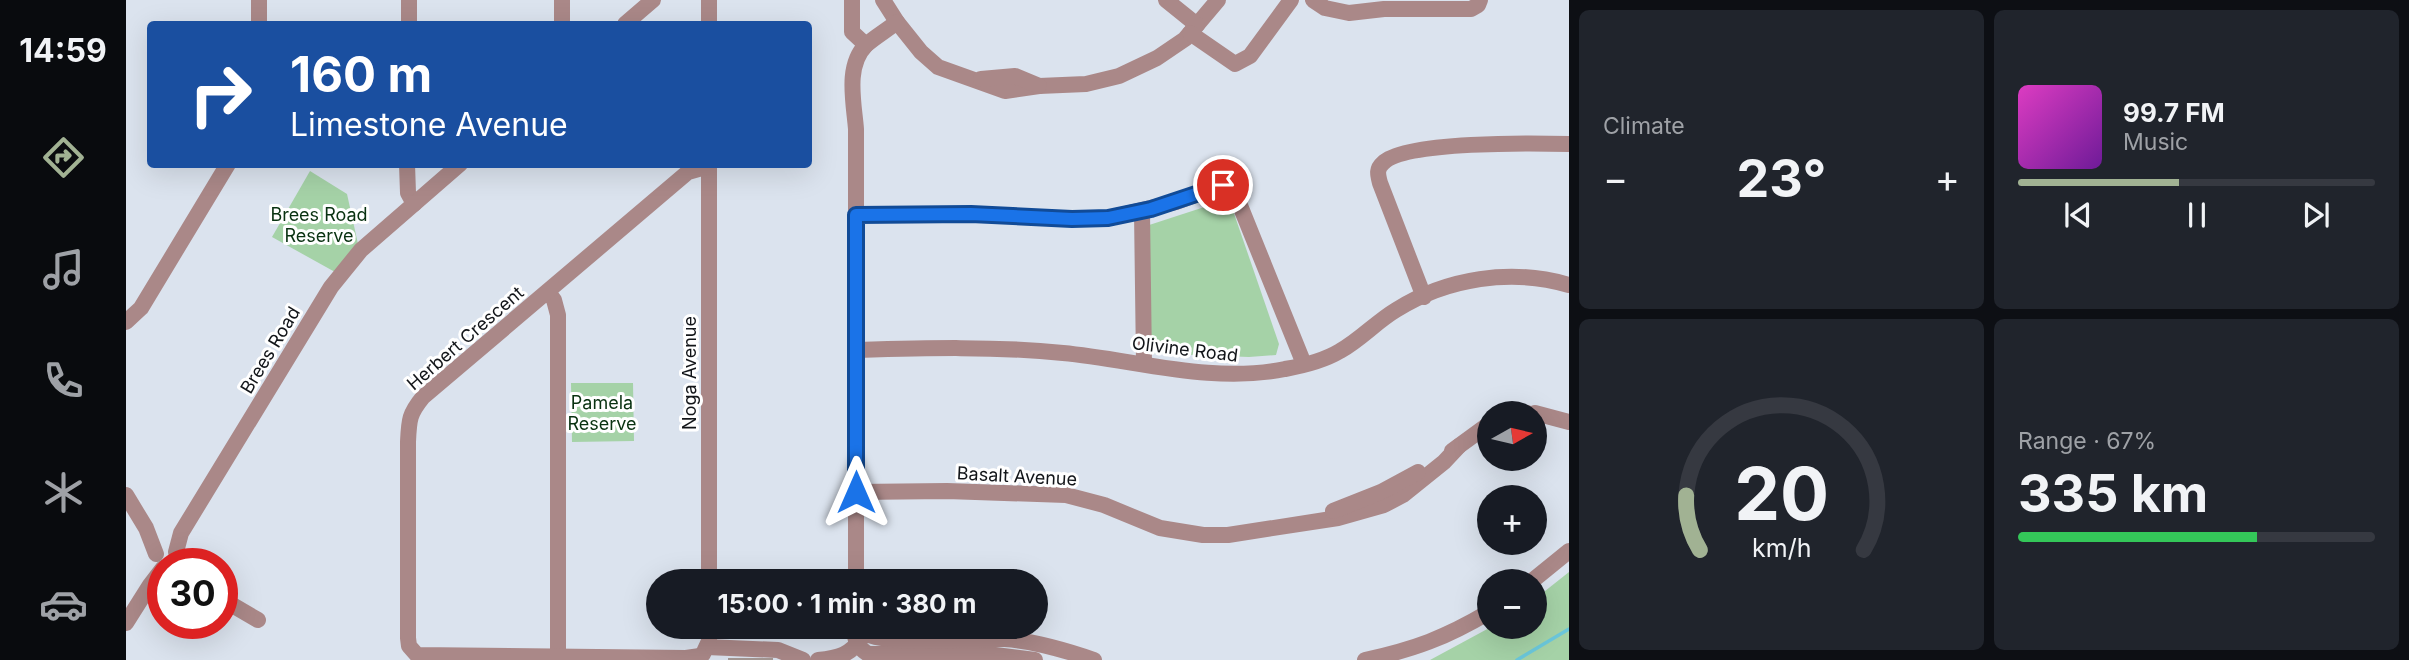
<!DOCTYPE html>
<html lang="en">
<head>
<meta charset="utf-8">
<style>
  body { margin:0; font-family:Inter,sans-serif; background:#20242c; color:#f1f3f6; height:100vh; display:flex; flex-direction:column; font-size:26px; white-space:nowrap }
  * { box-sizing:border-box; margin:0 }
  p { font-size:23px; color:#9ea1a6 }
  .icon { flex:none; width:38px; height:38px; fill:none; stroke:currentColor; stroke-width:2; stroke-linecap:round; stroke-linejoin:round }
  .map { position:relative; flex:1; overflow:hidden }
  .details { display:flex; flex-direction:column; gap:10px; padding:10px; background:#0d0f14; width:840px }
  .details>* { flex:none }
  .hud { position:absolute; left:21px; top:21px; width:665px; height:147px; border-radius:7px; box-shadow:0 7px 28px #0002; background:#1a4fa0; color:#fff; overflow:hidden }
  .needle { width:46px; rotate:82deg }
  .tools { position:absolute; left:1351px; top:401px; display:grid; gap:14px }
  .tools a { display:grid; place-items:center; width:70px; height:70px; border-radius:50%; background:#171b24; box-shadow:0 7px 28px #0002; font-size:35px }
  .speed { position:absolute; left:21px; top:548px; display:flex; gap:14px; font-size:35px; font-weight:700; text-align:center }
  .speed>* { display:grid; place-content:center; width:91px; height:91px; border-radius:50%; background:#171b24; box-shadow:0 7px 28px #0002; line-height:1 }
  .speed .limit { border:10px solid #d22; background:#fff; color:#111 }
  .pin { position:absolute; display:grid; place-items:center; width:60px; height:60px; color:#fff; margin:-30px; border:4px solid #fff; border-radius:50%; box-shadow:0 2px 7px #0007 }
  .me { position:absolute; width:77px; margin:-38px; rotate:0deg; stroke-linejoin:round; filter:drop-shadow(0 0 5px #0008) }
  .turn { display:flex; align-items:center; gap:24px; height:147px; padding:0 28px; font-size:32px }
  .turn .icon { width:91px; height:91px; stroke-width:2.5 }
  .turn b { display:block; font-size:49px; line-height:60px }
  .big { font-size:52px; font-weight:700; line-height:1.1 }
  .details .card { flex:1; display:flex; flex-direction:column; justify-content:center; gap:10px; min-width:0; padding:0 24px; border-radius:10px; background:#20242c }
  .details .dial { align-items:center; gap:0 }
  .dial svg { height:182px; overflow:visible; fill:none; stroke:#363941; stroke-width:7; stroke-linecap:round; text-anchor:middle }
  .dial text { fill:#f1f3f6; stroke:none }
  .song { display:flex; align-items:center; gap:21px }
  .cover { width:84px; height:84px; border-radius:10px; background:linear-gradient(135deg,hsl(310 70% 55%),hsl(280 70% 35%)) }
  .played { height:7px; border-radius:4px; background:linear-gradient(90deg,#a1b293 45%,#363941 45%) }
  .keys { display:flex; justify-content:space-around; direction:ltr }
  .heat { display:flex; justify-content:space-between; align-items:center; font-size:38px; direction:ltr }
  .charge { height:10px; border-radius:5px; background:linear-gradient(90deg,#34c759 67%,#363941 0) }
  .details .tiles { flex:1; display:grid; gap:10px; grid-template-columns:repeat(2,1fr) }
  .trip { position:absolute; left:520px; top:569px; width:402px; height:70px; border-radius:35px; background:#171b24; box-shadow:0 7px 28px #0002; font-weight:700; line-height:70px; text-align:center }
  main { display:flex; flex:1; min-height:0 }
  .tab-bar { display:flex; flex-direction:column; width:126px; justify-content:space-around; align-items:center; background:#090b0e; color:#9ea1a6 }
  .tab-bar .icon { width:49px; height:49px }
  .tab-bar .selected { color:#a1b293 }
  .tab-bar b { font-size:32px; color:#f1f3f6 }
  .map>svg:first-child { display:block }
</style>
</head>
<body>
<main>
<nav class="tab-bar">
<b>14:59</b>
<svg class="icon selected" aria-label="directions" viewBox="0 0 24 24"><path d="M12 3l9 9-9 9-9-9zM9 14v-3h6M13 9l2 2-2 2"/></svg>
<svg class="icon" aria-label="music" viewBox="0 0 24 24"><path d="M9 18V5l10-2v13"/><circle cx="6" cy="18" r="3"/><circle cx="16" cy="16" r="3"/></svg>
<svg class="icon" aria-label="phone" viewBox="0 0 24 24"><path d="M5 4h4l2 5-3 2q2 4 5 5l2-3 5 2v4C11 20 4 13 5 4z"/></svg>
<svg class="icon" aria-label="climate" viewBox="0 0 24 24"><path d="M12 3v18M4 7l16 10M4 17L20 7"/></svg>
<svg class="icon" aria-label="car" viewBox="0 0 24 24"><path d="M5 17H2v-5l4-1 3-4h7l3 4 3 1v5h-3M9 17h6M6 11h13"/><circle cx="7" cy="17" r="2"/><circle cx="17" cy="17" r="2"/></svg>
</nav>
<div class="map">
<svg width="1443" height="660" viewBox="0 0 1443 660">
  <rect width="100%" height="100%" fill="#dbe3ee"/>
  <g fill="#a5d2a7">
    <path d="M 184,171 L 221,194 L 232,244 L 209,272 L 146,237 Z"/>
    <path d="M 1103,199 L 1153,344 L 1150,355 L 1123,357 L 1016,353 L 1014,228 Z"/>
    <path d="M 445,383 L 507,383 L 508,441 L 446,442 Z"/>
    <path d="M 1443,572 L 1443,660 L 1304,660 L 1365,627 L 1409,626 L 1409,599 Z"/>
  </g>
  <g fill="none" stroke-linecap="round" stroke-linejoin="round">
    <path stroke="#6bc7db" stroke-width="3.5" d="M 1391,660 L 1443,629"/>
  </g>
  <rect fill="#f6bba7" stroke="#a59894" stroke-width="2" x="603" y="659" width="43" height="1"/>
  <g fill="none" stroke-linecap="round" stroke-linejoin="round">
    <g stroke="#a88" stroke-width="16">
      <path d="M 133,0 L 133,24"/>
      <path d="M 283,0 L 283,24"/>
      <path d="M 726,0 L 726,32 L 740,45"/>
      <path d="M 757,0 L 771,22 L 795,52 L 812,67 L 879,91 L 913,86 L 960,84 L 993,76 L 1031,58 L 1059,39 L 1092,0"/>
      <path d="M 1040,0 L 1071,25"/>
      <path d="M 1187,0 L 1199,8 L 1223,13 L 1258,9 L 1345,9 L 1352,5 L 1354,0"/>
      <path d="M 436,24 L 436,0"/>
      <path d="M 499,24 L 527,0"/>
      <path d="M 583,24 L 583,0"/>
      <path d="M 1064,33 L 1109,64 L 1124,56 L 1165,0"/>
      <path d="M 855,79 L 889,76 L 913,86"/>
      <path d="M 281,164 L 282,193 L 288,204"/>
      <path d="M 1016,212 L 1018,363"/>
      <path d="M 731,215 L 845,214 L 946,219 L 982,218 L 1050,202 L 1097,185 L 1107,190 L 1111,198 L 1178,364"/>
      <path d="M 422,292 L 428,300 L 432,315 L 432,658"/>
      <path d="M 1298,297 L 1254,183 C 1252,175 1250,169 1257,163 C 1278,141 1409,143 1443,144"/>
      <path d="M 0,322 L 15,308 L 102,164"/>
      <path d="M 730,350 C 800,348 868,346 937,353 C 1010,360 1086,384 1159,369 C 1176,366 1199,360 1214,351 C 1234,340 1250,322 1270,310 C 1321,278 1385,268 1443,285"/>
      <path d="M 1394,413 L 1401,413"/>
      <path d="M 1409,413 L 1443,422"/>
      <path d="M 1326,451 L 1363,424"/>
      <path d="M 730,492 L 821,491 L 940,495 L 978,505 L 1034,528 L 1077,535 L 1102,535 L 1212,518 L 1258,505 L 1277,495 L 1318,462 L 1333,446"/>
      <path d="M 0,495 L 20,528 L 30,554"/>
      <path d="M 1207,511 L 1255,492 L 1292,472"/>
      <path d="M 50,552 L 55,533 L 205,287 L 235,250 L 334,164"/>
      <path d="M 583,581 L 583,164"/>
      <path d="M 730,581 L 730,129 C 728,103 719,66 740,45 C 749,37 761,30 771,22"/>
      <path d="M 1406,581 L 1443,551"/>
      <path d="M 96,599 L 132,620"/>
      <path d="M 0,623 L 24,585 L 37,568"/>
      <path d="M 729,626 C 728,640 730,646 742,654 L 861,654 L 909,660"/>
      <path d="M 734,626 L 738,633 C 764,646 846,638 879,639 C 909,641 939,650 968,660"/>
      <path d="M 581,647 L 652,650 L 677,660"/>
      <path d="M 577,654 L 583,641 L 583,626"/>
      <path d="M 574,656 L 560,658 L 291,655 L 283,646 L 282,638 L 282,442 C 283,420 283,414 297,397 L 562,172 L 583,166"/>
      <path d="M 692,660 C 712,658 725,655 736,637"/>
      <path d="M 1239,660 C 1289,649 1319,638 1363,612"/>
    </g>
  </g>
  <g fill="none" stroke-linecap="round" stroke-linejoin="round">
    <g stroke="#114b97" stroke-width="18">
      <path id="route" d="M 730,492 L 730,215 L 845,214 L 946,219 L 982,218 L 1025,209 L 1097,185"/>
    </g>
    <use href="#route" stroke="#1a73e8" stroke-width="12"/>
  </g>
  <g text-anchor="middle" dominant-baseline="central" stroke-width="6" stroke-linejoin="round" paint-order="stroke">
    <g font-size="18" fill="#093211" stroke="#fff">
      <text x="193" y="214">Brees Road<tspan x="193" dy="21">Reserve</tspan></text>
      <text x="476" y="402">Pamela<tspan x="476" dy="21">Reserve</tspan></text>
    </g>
    <g font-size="18" fill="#121519" stroke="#fff">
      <text transform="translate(339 338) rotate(-41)">Herbert Crescent</text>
      <text transform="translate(1059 349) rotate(7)">Olivine Road</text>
      <text transform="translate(144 350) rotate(-59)">Brees Road</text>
      <text transform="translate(563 373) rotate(-90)">Noga Avenue</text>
      <text transform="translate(891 476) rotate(3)">Basalt Avenue</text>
    </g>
  </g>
</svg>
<div class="tools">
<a><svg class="needle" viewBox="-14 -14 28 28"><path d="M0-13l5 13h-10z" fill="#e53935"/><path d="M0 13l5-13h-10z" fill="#9ea1a6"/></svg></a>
<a>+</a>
<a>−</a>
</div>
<div class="speed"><div class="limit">30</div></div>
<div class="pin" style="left:1097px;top:185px;background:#d93025"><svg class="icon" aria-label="arrive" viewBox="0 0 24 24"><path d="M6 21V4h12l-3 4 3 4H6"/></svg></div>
<svg class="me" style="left:730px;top:492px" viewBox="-20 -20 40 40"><path d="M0-17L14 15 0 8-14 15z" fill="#1a73e8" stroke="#fff" stroke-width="4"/></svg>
<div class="trip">15:00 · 1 min · 380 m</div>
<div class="hud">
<div class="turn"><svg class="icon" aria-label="right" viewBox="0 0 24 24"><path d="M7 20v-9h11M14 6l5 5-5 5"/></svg><div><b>160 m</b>Limestone Avenue</div></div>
</div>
</div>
<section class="details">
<div class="tiles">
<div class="card"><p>Climate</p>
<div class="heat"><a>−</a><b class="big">23°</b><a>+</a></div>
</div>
<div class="card">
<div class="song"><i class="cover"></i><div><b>99.7 FM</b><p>Music</p></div></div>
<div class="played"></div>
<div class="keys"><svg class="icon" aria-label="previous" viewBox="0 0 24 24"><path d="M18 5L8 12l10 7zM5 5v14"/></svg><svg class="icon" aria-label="pause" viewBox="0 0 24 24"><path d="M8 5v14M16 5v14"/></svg><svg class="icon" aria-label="next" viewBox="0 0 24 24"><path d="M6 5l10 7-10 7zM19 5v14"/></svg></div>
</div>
<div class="card dial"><svg viewBox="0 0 100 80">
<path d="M14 69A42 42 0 1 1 86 69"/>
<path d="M14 69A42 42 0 0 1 8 45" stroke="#a1b293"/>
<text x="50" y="56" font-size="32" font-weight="700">20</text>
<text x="50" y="72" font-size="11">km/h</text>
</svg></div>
<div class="card"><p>Range · 67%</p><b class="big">335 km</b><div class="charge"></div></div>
</div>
</section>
</main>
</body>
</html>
